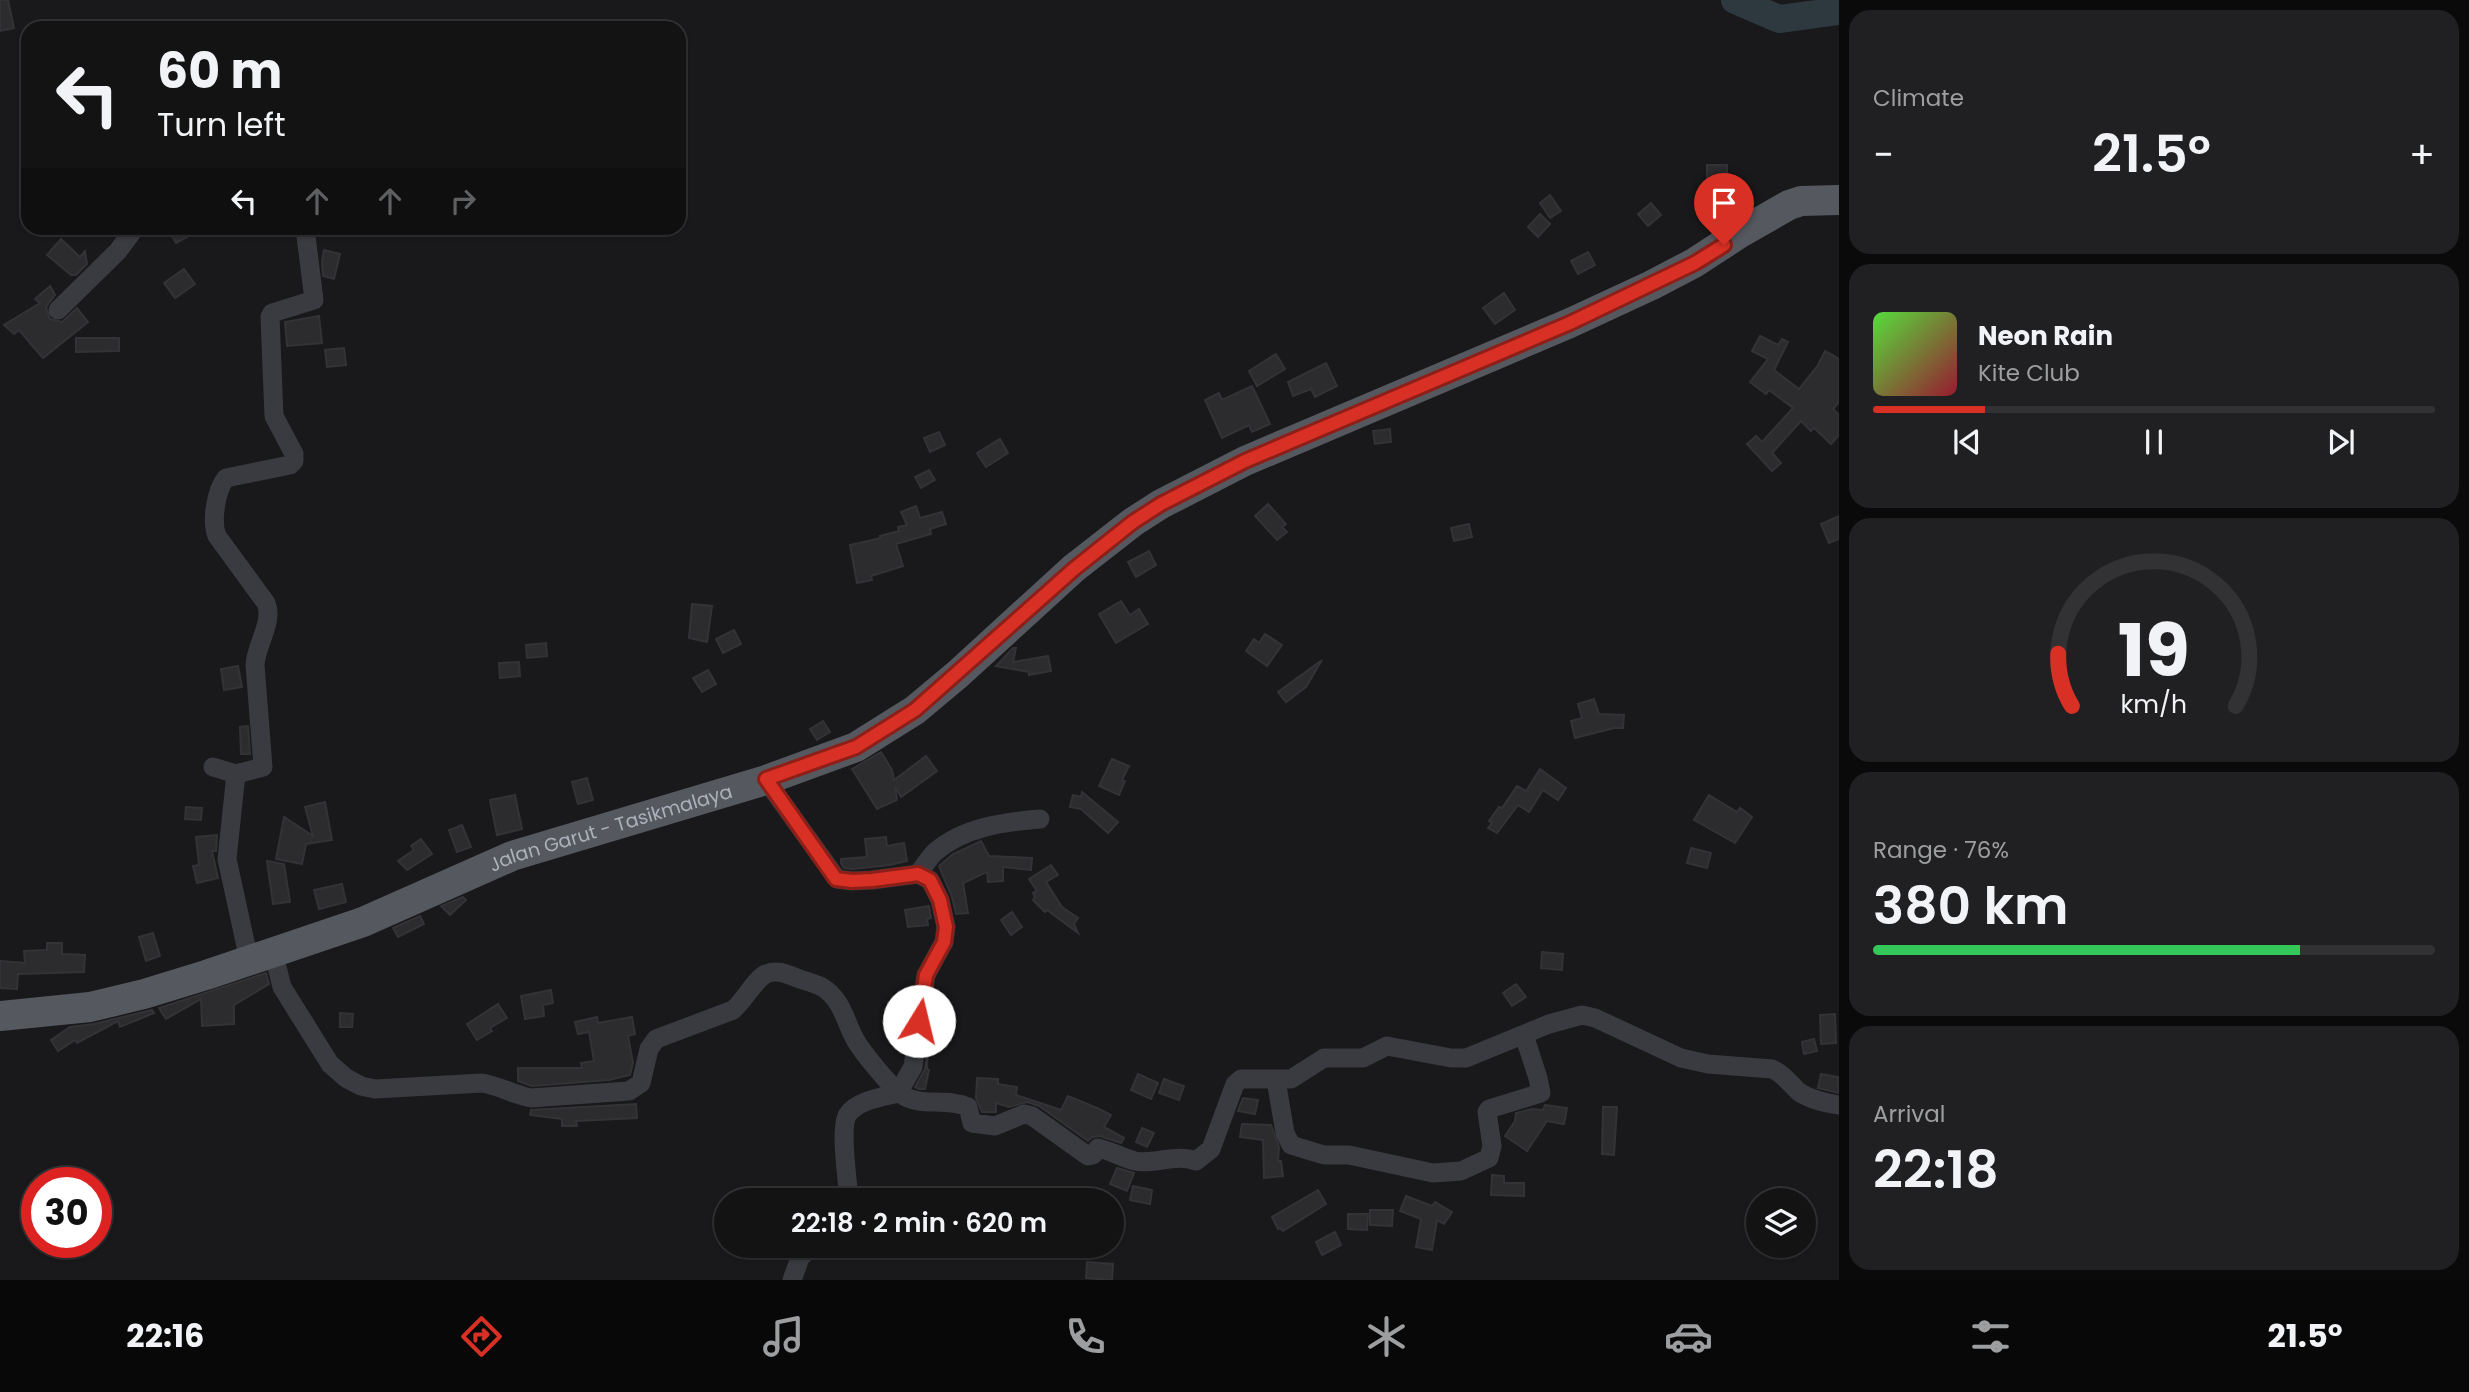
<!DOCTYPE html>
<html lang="en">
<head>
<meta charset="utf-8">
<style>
  body { margin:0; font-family:Poppins,sans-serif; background:#202022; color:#f1f3f6; height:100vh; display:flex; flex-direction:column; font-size:26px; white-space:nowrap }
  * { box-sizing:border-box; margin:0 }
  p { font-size:23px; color:#9d9ea0 }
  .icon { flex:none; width:38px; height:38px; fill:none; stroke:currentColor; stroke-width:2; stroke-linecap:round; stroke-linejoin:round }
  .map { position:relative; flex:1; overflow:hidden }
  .panel { display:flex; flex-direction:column; gap:10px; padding:10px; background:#0a0a0b; width:630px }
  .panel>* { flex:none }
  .guide { position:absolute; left:21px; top:21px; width:665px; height:214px; border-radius:21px; box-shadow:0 2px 5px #0004,0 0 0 2px #323234; background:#131314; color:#f1f3f6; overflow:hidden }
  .controls { position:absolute; left:1746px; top:1188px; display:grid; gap:14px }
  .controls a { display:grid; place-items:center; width:70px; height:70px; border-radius:50%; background:#131314; box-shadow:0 2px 5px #0004,0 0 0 2px #323234; font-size:35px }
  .speed { position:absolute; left:21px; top:1167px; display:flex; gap:14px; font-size:35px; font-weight:700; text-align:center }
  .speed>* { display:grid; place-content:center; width:91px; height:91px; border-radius:50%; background:#131314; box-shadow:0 2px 5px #0004,0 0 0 2px #323234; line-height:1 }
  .speed .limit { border:10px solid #d22; background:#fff; color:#111 }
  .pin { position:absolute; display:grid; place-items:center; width:60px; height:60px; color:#fff; margin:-72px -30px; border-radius:50% 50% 50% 0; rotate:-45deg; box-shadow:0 0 7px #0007 }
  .pin .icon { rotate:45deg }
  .me { position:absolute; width:77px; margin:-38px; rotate:9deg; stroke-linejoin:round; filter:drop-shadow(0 0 5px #0008) }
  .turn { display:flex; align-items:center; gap:24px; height:147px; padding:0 21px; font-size:32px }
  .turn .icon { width:91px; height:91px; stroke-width:2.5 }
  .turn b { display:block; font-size:49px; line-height:60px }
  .lanes { display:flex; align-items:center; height:66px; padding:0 21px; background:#0003; justify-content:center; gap:35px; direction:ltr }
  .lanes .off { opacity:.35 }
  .big { font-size:52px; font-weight:600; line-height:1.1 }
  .panel .tile { flex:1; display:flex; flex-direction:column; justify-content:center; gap:10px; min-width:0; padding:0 24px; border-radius:21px; background:#202022 }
  .panel .dial { align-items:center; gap:0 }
  .dial svg { height:182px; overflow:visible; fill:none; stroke:#323234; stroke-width:7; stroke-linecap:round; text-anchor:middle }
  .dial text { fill:#f1f3f6; stroke:none }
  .song { display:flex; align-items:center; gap:21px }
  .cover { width:84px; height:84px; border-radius:10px; background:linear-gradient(135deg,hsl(110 70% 55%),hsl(350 70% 35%)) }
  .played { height:7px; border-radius:4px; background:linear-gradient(90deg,#d93025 20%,#323234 20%) }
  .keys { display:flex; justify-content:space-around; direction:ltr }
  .heat { display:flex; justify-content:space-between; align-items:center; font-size:38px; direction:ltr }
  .charge { height:10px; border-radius:5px; background:linear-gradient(90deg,#34c759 76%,#323234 0) }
  .trip { position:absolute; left:714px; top:1188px; width:410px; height:70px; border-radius:35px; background:#131314; box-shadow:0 2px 5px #0004,0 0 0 2px #323234; font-weight:600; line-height:70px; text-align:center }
  .tabs { display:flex; height:112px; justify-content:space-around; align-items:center; background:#080808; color:#9d9ea0 }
  .tabs .icon { width:49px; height:49px }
  .tabs .on { color:#d93025 }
  .tabs b { font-size:32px; color:#f1f3f6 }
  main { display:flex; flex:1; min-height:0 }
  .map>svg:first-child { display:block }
</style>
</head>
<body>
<main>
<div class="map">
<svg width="1839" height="1280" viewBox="0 0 1839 1280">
  <rect width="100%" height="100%" fill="#19191b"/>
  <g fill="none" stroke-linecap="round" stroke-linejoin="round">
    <path stroke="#2e383f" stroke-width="28" d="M 1735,0 L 1779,19 L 1839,11"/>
  </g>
  <g fill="#2c2c2f" stroke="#333337" stroke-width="2">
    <path d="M 0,0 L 8,0 L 14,28 L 0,31 Z"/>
    <rect x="1707" y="165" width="20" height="17"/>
    <path d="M 1550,195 L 1561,211 L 1550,218 L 1540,203 Z"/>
    <path d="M 1651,203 L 1661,215 L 1648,226 L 1638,214 Z"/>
    <path d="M 1540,214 L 1550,224 L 1538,237 L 1528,227 Z"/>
    <path d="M 167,228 L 204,228 L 176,243 Z"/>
    <path d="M 61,239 L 80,257 L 85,251 L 87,264 L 76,275 L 71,275 L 47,255 Z"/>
    <path d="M 324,250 L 340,254 L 334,279 L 323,276 L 322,261 Z"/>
    <path d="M 1588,252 L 1595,265 L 1578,274 L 1571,261 Z"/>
    <path d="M 184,269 L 195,284 L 175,298 L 164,283 Z"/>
    <path d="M 50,286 L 55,295 L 46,307 L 50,319 L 62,322 L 77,308 L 88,322 L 43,358 L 19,330 L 14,334 L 4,325 L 40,303 L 35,299 Z"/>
    <path d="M 1504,293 L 1515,310 L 1495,324 L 1483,308 Z"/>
    <path d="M 319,316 L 322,343 L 287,346 L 285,322 Z"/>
    <path d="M 1760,336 L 1778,345 L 1782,339 L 1788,342 L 1774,370 L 1799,389 L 1818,365 L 1825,351 L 1839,359 L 1839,402 L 1833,409 L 1839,415 L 1839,435 L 1831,444 L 1814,428 L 1811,431 L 1801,421 L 1772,453 L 1781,463 L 1772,471 L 1747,444 L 1756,436 L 1762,442 L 1793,408 L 1769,390 L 1766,394 L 1750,382 L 1768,359 L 1752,351 Z"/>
    <path d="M 76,338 L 119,338 L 119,351 L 76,352 Z"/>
    <path d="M 344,348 L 346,365 L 327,367 L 325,350 Z"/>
    <path d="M 1276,354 L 1285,369 L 1257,386 L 1249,371 Z"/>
    <path d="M 1326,363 L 1337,386 L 1315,397 L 1311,389 L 1293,396 L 1288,382 Z"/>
    <path d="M 1252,386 L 1270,424 L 1252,432 L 1249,425 L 1222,438 L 1205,400 L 1219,393 L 1222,400 Z"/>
    <path d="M 1390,429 L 1391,442 L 1375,444 L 1373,431 Z"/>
    <path d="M 939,432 L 945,445 L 930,452 L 924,438 Z"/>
    <path d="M 1000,439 L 1008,453 L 986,467 L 977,453 Z"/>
    <path d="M 929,470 L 935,480 L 921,488 L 915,477 Z"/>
    <path d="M 1268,504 L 1286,524 L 1282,527 L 1287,532 L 1277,540 L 1255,516 Z"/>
    <path d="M 916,506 L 920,518 L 942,512 L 946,524 L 930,529 L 931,534 L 896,544 L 903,566 L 871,576 L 872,580 L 857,583 L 850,545 L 881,538 L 880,536 L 899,531 L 898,527 L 907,525 L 901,512 Z"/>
    <path d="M 1839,516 L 1839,539 L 1829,543 L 1821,524 Z"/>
    <path d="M 1469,524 L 1472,537 L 1454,541 L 1451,528 Z"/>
    <path d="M 1149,551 L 1156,565 L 1136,577 L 1128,562 Z"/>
    <path d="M 1121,601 L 1130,615 L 1139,609 L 1148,624 L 1116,643 L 1099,614 Z"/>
    <path d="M 692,604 L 712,606 L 707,642 L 689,638 Z"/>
    <path d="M 734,630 L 741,644 L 723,653 L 716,639 Z"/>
    <path d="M 1265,634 L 1282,645 L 1267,666 L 1246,651 L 1254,639 L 1259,643 Z"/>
    <path d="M 546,643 L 547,656 L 527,658 L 526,645 Z"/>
    <path d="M 1013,648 L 1016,648 L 1013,662 L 1048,656 L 1051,671 L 1029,675 L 1029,672 L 996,666 Z"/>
    <path d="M 1322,660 L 1306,687 L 1286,702 L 1278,692 Z"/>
    <path d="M 519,662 L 520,676 L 500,678 L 499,663 Z"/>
    <path d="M 238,666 L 242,687 L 224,690 L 221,669 Z"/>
    <path d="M 708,670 L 716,684 L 702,692 L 693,678 Z"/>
    <path d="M 1594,699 L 1599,714 L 1624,715 L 1623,728 L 1614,728 L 1575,738 L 1571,721 L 1582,718 L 1578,704 Z"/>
    <path d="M 823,721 L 830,732 L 817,740 L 810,729 Z"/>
    <path d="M 248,726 L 250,754 L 241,754 L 240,727 Z"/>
    <path d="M 881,752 L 892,770 L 894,780 L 926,756 L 937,771 L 901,797 L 895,787 L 897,800 L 877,809 L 852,769 Z"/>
    <path d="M 1112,759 L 1129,766 L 1122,780 L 1125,781 L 1119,795 L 1099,786 Z"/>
    <path d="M 1540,769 L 1566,788 L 1558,800 L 1543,790 L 1529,812 L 1518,805 L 1497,833 L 1488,828 L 1492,823 L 1489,821 L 1499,807 L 1502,808 L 1517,786 L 1526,791 Z"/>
    <path d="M 587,778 L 593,800 L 578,804 L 572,782 Z"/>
    <path d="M 1082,792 L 1118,822 L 1108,833 L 1081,809 L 1070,807 L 1073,795 L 1081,797 Z"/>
    <path d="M 515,795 L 522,829 L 497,835 L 490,800 Z"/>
    <path d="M 1709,795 L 1737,812 L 1740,808 L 1752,817 L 1735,843 L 1694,820 Z"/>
    <path d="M 325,802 L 332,840 L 306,844 L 302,864 L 276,859 L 284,817 L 313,836 L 305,807 Z"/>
    <path d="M 186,807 L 202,808 L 201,820 L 185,819 Z"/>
    <path d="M 462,825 L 471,847 L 457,852 L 449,830 Z"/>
    <path d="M 217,835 L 216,851 L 212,851 L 218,878 L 197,883 L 193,866 L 199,865 L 196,837 Z"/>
    <path d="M 886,837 L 887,846 L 904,843 L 907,861 L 890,865 L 853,869 L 844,868 L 841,863 L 841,859 L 867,857 L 865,839 Z"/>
    <path d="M 421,839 L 432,854 L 407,870 L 398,861 L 414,850 L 411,846 Z"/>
    <path d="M 981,841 L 989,856 L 1032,858 L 1031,870 L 1003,867 L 1003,881 L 988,882 L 987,872 L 963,883 L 968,913 L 956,914 L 952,897 L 939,866 L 953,854 Z"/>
    <path d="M 1691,848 L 1711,853 L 1707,868 L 1687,863 Z"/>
    <path d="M 267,861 L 284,864 L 290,902 L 273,904 Z"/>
    <path d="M 1051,865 L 1058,875 L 1046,882 L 1062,907 L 1078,918 L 1074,924 L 1078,933 L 1047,910 L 1045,912 L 1033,900 L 1035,897 L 1033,893 L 1037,891 L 1029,879 Z"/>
    <path d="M 342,884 L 346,902 L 319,909 L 314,890 Z"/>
    <path d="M 463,897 L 466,900 L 450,915 L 441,906 Z"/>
    <path d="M 929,906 L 931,918 L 927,919 L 928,925 L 908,927 L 905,910 Z"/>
    <path d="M 1012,912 L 1022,927 L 1011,935 L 1001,920 Z"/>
    <path d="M 420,916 L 424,924 L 398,937 L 393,928 Z"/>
    <path d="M 153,933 L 160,956 L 146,961 L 139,937 Z"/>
    <path d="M 47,943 L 62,943 L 62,954 L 85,955 L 84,972 L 18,974 L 17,989 L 0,988 L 0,961 L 25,963 L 24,951 L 47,950 Z"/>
    <path d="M 1542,952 L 1563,954 L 1562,970 L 1541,968 Z"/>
    <path d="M 266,973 L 269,984 L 234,1005 L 234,1024 L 202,1026 L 201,999 L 166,1019 L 159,1008 Z"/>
    <path d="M 1516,984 L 1526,997 L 1512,1006 L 1503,993 Z"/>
    <path d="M 551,990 L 553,1003 L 543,1005 L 544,1016 L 525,1019 L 521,996 Z"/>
    <path d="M 498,1004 L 507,1018 L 490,1028 L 492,1031 L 477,1040 L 467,1024 Z"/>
    <path d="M 152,1010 L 154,1013 L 120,1027 L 118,1021 L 77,1043 L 75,1040 L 58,1051 L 51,1040 L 70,1027 L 94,1024 Z"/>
    <path d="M 340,1013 L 353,1014 L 352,1027 L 340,1027 Z"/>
    <path d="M 1835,1014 L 1836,1043 L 1821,1044 L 1820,1015 Z"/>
    <path d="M 597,1017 L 598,1023 L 632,1017 L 635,1034 L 628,1036 L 633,1063 L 630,1075 L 609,1080 L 532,1086 L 518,1081 L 518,1068 L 582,1068 L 581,1063 L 594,1061 L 589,1032 L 578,1034 L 575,1022 Z"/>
    <path d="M 1814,1039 L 1817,1051 L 1804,1054 L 1802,1042 Z"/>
    <path d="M 928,1045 L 927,1069 L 929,1070 L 925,1089 L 919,1089 L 915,1087 L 925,1069 Z"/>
    <path d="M 1138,1074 L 1158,1083 L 1151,1099 L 1131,1090 Z"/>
    <path d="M 1821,1074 L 1838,1077 L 1839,1093 L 1818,1088 Z"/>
    <path d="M 977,1078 L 998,1079 L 998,1084 L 1017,1087 L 1016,1095 L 1061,1110 L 1068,1096 L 1097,1108 L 1111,1115 L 1104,1127 L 1124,1138 L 1121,1143 L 1100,1136 L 1092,1137 L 1088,1141 L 1039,1106 L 1027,1102 L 1009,1107 L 996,1103 L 996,1112 L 982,1112 L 976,1098 Z"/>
    <path d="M 1164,1079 L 1184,1086 L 1179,1100 L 1159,1093 Z"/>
    <path d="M 1243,1098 L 1258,1100 L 1255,1114 L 1238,1111 Z"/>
    <path d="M 636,1104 L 637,1118 L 576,1121 L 577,1126 L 562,1126 L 562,1119 L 530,1115 L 531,1110 Z"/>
    <path d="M 1545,1105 L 1567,1108 L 1564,1124 L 1547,1121 L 1527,1151 L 1505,1136 L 1515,1121 L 1516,1113 L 1532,1109 L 1543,1110 Z"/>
    <path d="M 1603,1107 L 1617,1107 L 1614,1155 L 1602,1154 Z"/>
    <path d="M 1242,1124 L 1271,1125 L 1279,1147 L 1278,1161 L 1281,1161 L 1283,1176 L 1264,1178 L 1263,1140 L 1240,1137 Z"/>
    <path d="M 1142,1128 L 1154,1133 L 1147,1147 L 1136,1142 Z"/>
    <path d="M 1117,1168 L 1134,1173 L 1127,1191 L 1110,1184 Z"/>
    <path d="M 1492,1175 L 1504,1176 L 1504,1183 L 1524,1183 L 1524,1196 L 1491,1195 Z"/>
    <path d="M 1133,1186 L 1152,1190 L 1150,1204 L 1130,1200 Z"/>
    <path d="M 1318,1190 L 1326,1204 L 1283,1231 L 1280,1228 L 1278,1229 L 1272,1217 Z"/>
    <path d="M 1406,1196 L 1432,1206 L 1435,1202 L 1452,1212 L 1444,1224 L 1437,1220 L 1432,1250 L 1416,1247 L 1421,1219 L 1400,1211 Z"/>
    <path d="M 1370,1210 L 1393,1210 L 1392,1226 L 1370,1225 Z"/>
    <path d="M 1348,1214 L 1368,1214 L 1367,1230 L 1348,1229 Z"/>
    <path d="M 1335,1232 L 1341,1245 L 1322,1255 L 1316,1242 Z"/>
    <path d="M 1087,1262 L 1113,1264 L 1112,1280 L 1086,1278 Z"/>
  </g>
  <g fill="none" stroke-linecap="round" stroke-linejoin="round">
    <g stroke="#3a3b40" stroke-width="19">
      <path d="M 58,310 L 118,251 L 135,228"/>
      <path d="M 213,767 L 236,774 L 227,859 L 249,960"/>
      <path d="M 236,774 L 263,767 L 255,665 C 256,645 274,621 266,603 L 217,536 C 211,521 216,490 226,478 L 290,465 L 294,461 L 294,454 L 274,416 L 270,317 L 272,313 L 314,300 L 305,228"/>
      <path d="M 766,780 L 837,879 L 852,881 L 872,880 L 918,874 L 930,880 L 940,900 L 946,927 L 944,942 L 926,975 L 913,1067 L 898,1093 C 883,1097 858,1100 848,1114 C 839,1127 848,1182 849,1200"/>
      <path d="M 918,874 C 924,866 929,858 935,852 C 964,827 1004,822 1040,819"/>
      <path d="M 270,953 L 277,967 L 282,987 L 330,1064 L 346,1078 L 361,1086 L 375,1089 L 482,1083 C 500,1086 514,1095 531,1098 L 629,1091 L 641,1083 L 649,1049 L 656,1039 L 733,1010 C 745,1000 755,979 766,974 C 776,969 787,974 797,978 C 805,981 814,983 822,987 C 843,1000 845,1022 856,1041 C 863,1053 890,1086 901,1094 C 920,1108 946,1097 968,1107 L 972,1123 L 995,1126 L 1024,1114 L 1032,1116 L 1088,1156 L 1093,1155 L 1098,1148 C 1110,1150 1122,1158 1135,1161 C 1156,1165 1175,1153 1196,1161 L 1211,1149 L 1235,1084 L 1241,1079 L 1291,1079 L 1324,1058 L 1363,1058 L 1387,1046 L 1451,1058 L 1466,1058 L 1549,1024 L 1582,1015 L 1595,1018 L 1681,1058 L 1708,1064 L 1772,1069 C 1784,1074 1790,1084 1799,1092 C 1811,1100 1826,1103 1839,1105"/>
      <path d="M 1276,1080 L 1285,1133 L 1291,1145 L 1324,1155 L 1349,1155 L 1433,1173 L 1461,1171 L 1489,1158 L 1492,1146 L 1487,1112 L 1489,1109 L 1541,1093 L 1538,1078 L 1524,1035"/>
      <path d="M 792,1280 L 800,1258 L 811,1246"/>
    </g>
    <path stroke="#56585f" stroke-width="30" id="s1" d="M 0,1016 L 90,1007 L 144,994 L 206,975 L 363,922 L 512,856 L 766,780 L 856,747 L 915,710 L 958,674 L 1074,568 L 1133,522 L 1161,504 L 1245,461 L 1570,323 L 1652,285 L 1694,263 L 1740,233 L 1789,205 L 1801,201 L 1839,200"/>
  </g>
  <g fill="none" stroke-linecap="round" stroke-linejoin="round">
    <g stroke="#8d1f18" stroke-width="18">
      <path id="route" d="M 919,1021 L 926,975 L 944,942 L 946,927 L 940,900 L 930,880 L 918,874 L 872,880 L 852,881 L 836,879 L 766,779 L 856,747 L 915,710 L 1074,569 L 1133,522 L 1161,504 L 1245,461 L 1570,323 L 1695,263 L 1724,245"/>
    </g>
    <use href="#route" stroke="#d93025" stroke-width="12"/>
  </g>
  <g text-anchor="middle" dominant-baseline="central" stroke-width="7" stroke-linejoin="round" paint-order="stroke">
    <g font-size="19" fill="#abb0bb" stroke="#141416">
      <text stroke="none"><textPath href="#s1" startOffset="642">Jalan Garut - Tasikmalaya</textPath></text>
    </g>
  </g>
</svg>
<div class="controls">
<a><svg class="icon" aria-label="layers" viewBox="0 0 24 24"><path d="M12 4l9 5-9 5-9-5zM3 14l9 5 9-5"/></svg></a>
</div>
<div class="speed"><div class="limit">30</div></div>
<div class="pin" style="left:1724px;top:245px;background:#d93025"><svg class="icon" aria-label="arrive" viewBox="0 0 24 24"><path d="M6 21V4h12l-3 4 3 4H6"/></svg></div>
<svg class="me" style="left:919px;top:1021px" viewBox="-20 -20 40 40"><circle r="19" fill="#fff"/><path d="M0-13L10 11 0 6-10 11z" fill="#d93025"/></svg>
<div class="trip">22:18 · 2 min · 620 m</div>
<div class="guide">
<div class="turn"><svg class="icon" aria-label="left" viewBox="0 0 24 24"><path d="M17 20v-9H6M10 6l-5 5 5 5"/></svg><div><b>60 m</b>Turn left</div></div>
<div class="lanes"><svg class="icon" aria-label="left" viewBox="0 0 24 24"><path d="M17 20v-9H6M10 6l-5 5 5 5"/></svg><svg class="icon off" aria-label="ahead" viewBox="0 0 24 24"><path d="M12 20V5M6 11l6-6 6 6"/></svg><svg class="icon off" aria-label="ahead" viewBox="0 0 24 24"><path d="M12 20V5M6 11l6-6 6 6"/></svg><svg class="icon off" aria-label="right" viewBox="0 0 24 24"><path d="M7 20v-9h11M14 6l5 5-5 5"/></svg></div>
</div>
</div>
<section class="panel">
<div class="tile"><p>Climate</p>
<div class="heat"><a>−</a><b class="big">21.5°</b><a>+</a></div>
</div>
<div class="tile">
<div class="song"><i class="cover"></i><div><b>Neon Rain</b><p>Kite Club</p></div></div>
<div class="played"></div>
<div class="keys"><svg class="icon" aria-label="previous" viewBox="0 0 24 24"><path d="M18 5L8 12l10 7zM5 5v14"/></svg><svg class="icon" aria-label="pause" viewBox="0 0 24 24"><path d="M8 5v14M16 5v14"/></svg><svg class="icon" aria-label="next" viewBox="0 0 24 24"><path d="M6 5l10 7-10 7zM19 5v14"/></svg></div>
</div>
<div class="tile dial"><svg viewBox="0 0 100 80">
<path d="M14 69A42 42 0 1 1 86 69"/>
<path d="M14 69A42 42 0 0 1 8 46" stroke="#d93025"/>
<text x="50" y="56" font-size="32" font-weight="700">19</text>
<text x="50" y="72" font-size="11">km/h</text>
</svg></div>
<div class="tile"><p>Range · 76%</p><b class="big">380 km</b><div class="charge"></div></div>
<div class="tile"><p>Arrival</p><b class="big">22:18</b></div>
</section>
</main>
<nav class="tabs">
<b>22:16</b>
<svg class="icon on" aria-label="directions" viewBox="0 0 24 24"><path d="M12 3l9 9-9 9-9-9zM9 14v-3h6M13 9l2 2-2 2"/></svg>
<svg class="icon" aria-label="music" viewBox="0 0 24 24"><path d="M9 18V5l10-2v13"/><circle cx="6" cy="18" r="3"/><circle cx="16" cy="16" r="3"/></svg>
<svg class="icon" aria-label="phone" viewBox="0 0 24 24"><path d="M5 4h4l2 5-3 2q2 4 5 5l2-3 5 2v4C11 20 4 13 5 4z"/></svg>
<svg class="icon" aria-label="climate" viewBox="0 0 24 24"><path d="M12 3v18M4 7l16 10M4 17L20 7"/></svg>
<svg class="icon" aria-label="car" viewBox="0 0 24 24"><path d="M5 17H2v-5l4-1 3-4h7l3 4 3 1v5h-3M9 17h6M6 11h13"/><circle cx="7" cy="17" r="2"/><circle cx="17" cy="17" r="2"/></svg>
<svg class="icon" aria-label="filters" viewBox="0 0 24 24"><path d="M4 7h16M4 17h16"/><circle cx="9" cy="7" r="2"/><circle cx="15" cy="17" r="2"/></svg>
<b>21.5°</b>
</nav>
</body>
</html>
